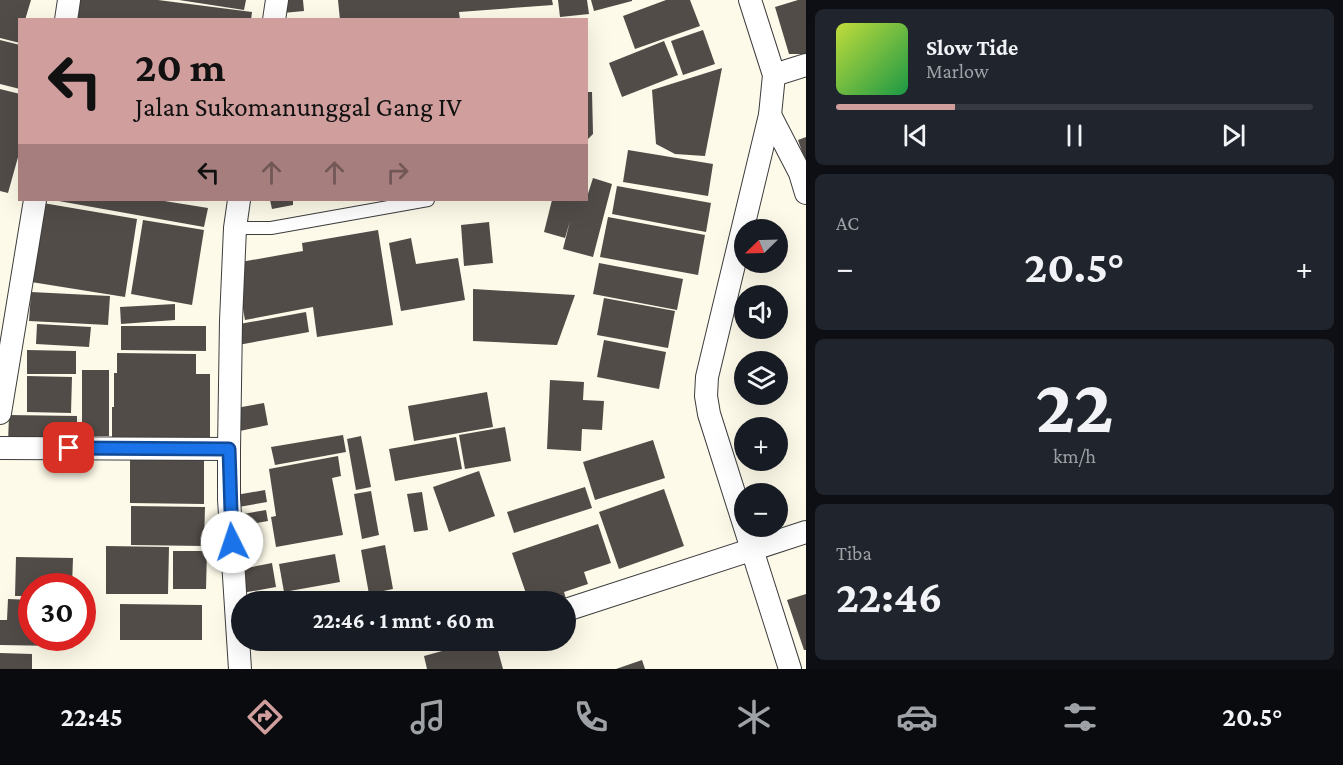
<!DOCTYPE html>
<html lang="id">
<head>
<meta charset="utf-8">
<style>
  body { margin:0; font-family:"Crimson Pro",serif; background:#20242c; color:#f1f3f6; height:100vh; display:flex; flex-direction:column; font-size:22px; white-space:nowrap }
  * { box-sizing:border-box; margin:0 }
  p { font-size:20px; color:#9ea1a6 }
  .icon { flex:none; width:33px; height:33px; fill:none; stroke:currentColor; stroke-width:2; stroke-linecap:round; stroke-linejoin:round }
  .map { position:relative; flex:1; overflow:hidden }
  .side { display:flex; flex-direction:column; gap:9px; padding:9px; background:#0d0f14; width:537px }
  .side>* { flex:none }
  .banner { position:absolute; left:18px; top:18px; width:570px; height:183px; border-radius:0px; box-shadow:0 6px 24px #0002; background:#d19e9e; color:#111; overflow:hidden }
  .needle { width:39px; rotate:247deg }
  .buttons { position:absolute; left:734px; top:219px; display:grid; gap:12px }
  .buttons a { display:grid; place-items:center; width:54px; height:54px; border-radius:50%; background:#171b24; box-shadow:0 6px 24px #0002; font-size:30px }
  .speed { position:absolute; left:18px; top:573px; display:flex; gap:12px; font-size:30px; font-weight:700; text-align:center }
  .speed>* { display:grid; place-content:center; width:78px; height:78px; border-radius:50%; background:#171b24; box-shadow:0 6px 24px #0002; line-height:1 }
  .speed .limit { border:9px solid #d22; background:#fff; color:#111 }
  .pin { position:absolute; display:grid; place-items:center; width:51px; height:51px; color:#fff; margin:-26px; border-radius:12px; box-shadow:0 3px 9px #0006 }
  .me { position:absolute; width:66px; margin:-33px; rotate:356deg; stroke-linejoin:round; filter:drop-shadow(0 0 4px #0008) }
  .turn { display:flex; align-items:center; gap:21px; height:126px; padding:0 18px; font-size:27px }
  .turn .icon { width:78px; height:78px; stroke-width:2.5 }
  .turn b { display:block; font-size:42px; line-height:51px }
  .lanes { display:flex; align-items:center; height:57px; padding:0 18px; background:#0003; justify-content:center; gap:30px; direction:ltr }
  .lanes .off { opacity:.35 }
  .big { font-size:45px; font-weight:700; line-height:1.1 }
  .side .card { flex:1; display:flex; flex-direction:column; justify-content:center; gap:9px; min-width:0; padding:0 21px; border-radius:9px; background:#20242c }
  .side .dial { align-items:center; gap:0 }
  .dial b { font-size:78px; line-height:1 }
  .song { display:flex; align-items:center; gap:18px }
  .cover { width:72px; height:72px; border-radius:9px; background:linear-gradient(135deg,hsl(70 70% 55%),hsl(140 70% 35%)) }
  .played { height:6px; border-radius:3px; background:linear-gradient(90deg,#d19e9e 25%,#363941 25%) }
  .keys { display:flex; justify-content:space-around; direction:ltr }
  .heat { display:flex; justify-content:space-between; align-items:center; font-size:33px; direction:ltr }
  .trip { position:absolute; left:231px; top:591px; width:345px; height:60px; border-radius:30px; background:#171b24; box-shadow:0 6px 24px #0002; font-weight:700; line-height:60px; text-align:center }
  .dock { display:flex; height:96px; justify-content:space-around; align-items:center; background:#090b0e; color:#9ea1a6 }
  .dock .icon { width:42px; height:42px }
  .dock .active { color:#d19e9e }
  .dock b { font-size:27px; color:#f1f3f6 }
  main { display:flex; flex:1; min-height:0 }
  .map>svg:first-child { display:block }
</style>
</head>
<body>
<main>
<div class="map">
<svg width="806" height="669" viewBox="0 0 806 669">
  <rect width="100%" height="100%" fill="#fdfae9"/>
  <g fill="#514c48">
    <path d="M 0,0 L 31,0 L 25,20 L 20,20 L 20,43 L 0,38 Z"/>
    <path d="M 78,0 L 158,0 L 252,12 L 251,20 L 80,20 L 75,19 Z"/>
    <path d="M 179,0 L 246,0 L 244,10 Z"/>
    <path d="M 282,0 L 303,0 L 304,11 L 283,13 Z"/>
    <path d="M 338,0 L 552,0 L 553,5 L 459,12 L 460,20 L 369,20 L 369,18 L 340,20 Z"/>
    <path d="M 558,0 L 587,0 L 589,14 L 560,17 Z"/>
    <path d="M 591,0 L 632,0 L 632,1 L 594,11 Z"/>
    <path d="M 666,0 L 690,0 L 700,26 L 635,49 L 623,16 Z"/>
    <path d="M 798,0 L 806,0 L 806,54 L 789,54 L 775,7 Z"/>
    <path d="M 703,30 L 715,64 L 683,75 L 671,41 Z"/>
    <path d="M 0,40 L 20,45 L 20,89 L 0,84 Z"/>
    <path d="M 664,41 L 678,75 L 622,97 L 609,63 Z"/>
    <path d="M 722,68 L 705,156 L 675,154 L 656,144 L 652,90 Z"/>
    <path d="M 0,89 L 20,94 L 20,150 L 8,193 L 0,191 Z"/>
    <path d="M 586,92 L 592,92 L 593,134 L 586,141 Z"/>
    <path d="M 806,137 L 806,163 L 798,140 Z"/>
    <path d="M 628,150 L 713,164 L 708,196 L 623,182 Z"/>
    <path d="M 593,178 L 612,184 L 593,257 L 563,249 L 570,221 L 565,238 L 544,232 L 552,200 L 586,200 Z"/>
    <path d="M 617,186 L 711,203 L 706,232 L 612,214 Z"/>
    <path d="M 53,200 L 158,200 L 208,208 L 204,227 Z"/>
    <path d="M 270,200 L 293,200 L 293,205 L 272,209 Z"/>
    <path d="M 37,202 L 137,219 L 125,297 L 25,281 Z"/>
    <path d="M 608,217 L 705,235 L 698,275 L 600,257 Z"/>
    <path d="M 143,220 L 204,230 L 192,305 L 131,294 Z"/>
    <path d="M 489,222 L 493,263 L 464,266 L 461,225 Z"/>
    <path d="M 378,230 L 393,325 L 317,337 L 313,307 L 245,320 L 235,263 L 303,251 L 302,243 Z"/>
    <path d="M 411,238 L 416,264 L 458,258 L 465,300 L 401,311 L 389,243 Z"/>
    <path d="M 599,263 L 683,279 L 677,310 L 593,294 Z"/>
    <path d="M 473,289 L 575,295 L 557,345 L 473,341 Z"/>
    <path d="M 31,292 L 110,296 L 108,325 L 29,321 Z"/>
    <path d="M 604,298 L 675,311 L 668,348 L 597,335 Z"/>
    <path d="M 175,304 L 175,320 L 121,324 L 120,307 Z"/>
    <path d="M 306,312 L 309,332 L 238,345 L 234,325 Z"/>
    <path d="M 37,324 L 91,327 L 89,347 L 36,344 Z"/>
    <path d="M 121,326 L 206,326 L 206,351 L 121,350 Z"/>
    <path d="M 604,340 L 666,352 L 659,389 L 597,377 Z"/>
    <path d="M 27,350 L 76,351 L 76,374 L 27,374 Z"/>
    <path d="M 117,353 L 196,354 L 196,374 L 210,374 L 210,447 L 112,446 L 112,407 L 114,407 L 114,373 L 117,373 Z"/>
    <rect x="82" y="370" width="27" height="66"/>
    <path d="M 27,376 L 72,377 L 71,413 L 27,412 Z"/>
    <path d="M 550,380 L 584,382 L 583,400 L 604,401 L 602,430 L 582,429 L 581,451 L 547,449 Z"/>
    <path d="M 487,392 L 493,427 L 414,441 L 408,406 Z"/>
    <path d="M 264,403 L 268,425 L 240,431 L 236,408 Z"/>
    <path d="M 9,415 L 77,416 L 77,444 L 8,443 Z"/>
    <path d="M 505,427 L 511,461 L 465,469 L 459,435 Z"/>
    <path d="M 343,435 L 346,452 L 275,465 L 271,447 Z"/>
    <path d="M 361,436 L 371,487 L 356,490 L 347,439 Z"/>
    <path d="M 456,437 L 462,469 L 395,481 L 389,449 Z"/>
    <path d="M 653,440 L 665,478 L 595,500 L 583,462 Z"/>
    <path d="M 338,456 L 341,476 L 332,478 L 343,535 L 276,547 L 271,517 L 276,516 L 269,469 Z"/>
    <path d="M 130,458 L 204,458 L 204,504 L 130,503 Z"/>
    <path d="M 479,471 L 495,516 L 449,532 L 433,487 Z"/>
    <path d="M 585,487 L 592,508 L 514,533 L 507,512 Z"/>
    <path d="M 664,489 L 684,546 L 619,569 L 599,512 Z"/>
    <path d="M 265,490 L 267,502 L 233,508 L 230,496 Z"/>
    <path d="M 371,491 L 379,535 L 362,539 L 354,494 Z"/>
    <path d="M 422,492 L 428,530 L 414,532 L 407,494 Z"/>
    <path d="M 131,506 L 205,507 L 204,546 L 131,545 Z"/>
    <path d="M 266,510 L 268,521 L 234,527 L 232,516 Z"/>
    <path d="M 598,524 L 611,563 L 584,572 L 588,584 L 564,592 L 567,602 L 529,602 L 512,553 Z"/>
    <path d="M 385,545 L 393,589 L 369,594 L 361,550 Z"/>
    <path d="M 106,546 L 169,547 L 168,594 L 106,594 Z"/>
    <path d="M 173,551 L 207,551 L 206,589 L 173,589 Z"/>
    <path d="M 335,554 L 340,582 L 284,592 L 279,564 Z"/>
    <path d="M 16,557 L 73,558 L 72,586 L 32,586 L 32,596 L 15,596 Z"/>
    <path d="M 272,563 L 276,587 L 242,593 L 237,570 Z"/>
    <path d="M 806,594 L 806,650 L 804,650 L 787,600 Z"/>
    <path d="M 8,599 L 32,600 L 32,638 L 58,638 L 58,646 L 0,645 L 0,620 L 7,620 Z"/>
    <path d="M 120,604 L 202,605 L 202,640 L 120,640 Z"/>
    <path d="M 482,640 L 495,640 L 503,669 L 427,669 L 424,656 Z"/>
    <path d="M 0,653 L 32,654 L 32,669 L 0,669 Z"/>
    <path d="M 642,660 L 645,669 L 616,669 Z"/>
  </g>
  <g fill="none" stroke-linecap="round" stroke-linejoin="round">
    <g stroke="#3d3d3d" stroke-width="14">
      <path id="service" d="M 235,228 L 271,228 L 428,200"/>
    </g>
    <g stroke="#3d3d3d" stroke-width="24">
      <g id="minor">
        <path d="M 750,0 L 774,75 L 770,115 L 707,377 L 706,396 L 709,414 L 790,669"/>
        <path d="M 66,20 L 69,0"/>
        <path d="M 274,20 L 277,0"/>
        <path d="M 774,75 L 806,65"/>
        <path d="M 770,115 L 800,173 L 806,193"/>
        <path d="M 239,200 L 235,228 L 231,321 L 229,449 L 229,499 L 240,669"/>
        <path d="M 0,413 L 35,200"/>
        <path d="M 0,448 L 229,449"/>
        <path d="M 566,610 L 806,532"/>
      </g>
    </g>
    <use href="#service" stroke="#fff" stroke-width="12"/>
    <use href="#minor" stroke="#fff" stroke-width="22"/>
  </g>
  <g fill="none" stroke-linecap="round" stroke-linejoin="round">
    <g stroke="#114b97" stroke-width="15">
      <path id="route" d="M 69,448 L 229,449 L 232,542"/>
    </g>
    <use href="#route" stroke="#1a73e8" stroke-width="10"/>
  </g>
</svg>
<div class="buttons">
<a><svg class="needle" viewBox="-14 -14 28 28"><path d="M0-13l5 13h-10z" fill="#e53935"/><path d="M0 13l5-13h-10z" fill="#9ea1a6"/></svg></a>
<a><svg class="icon" aria-label="sound" viewBox="0 0 24 24"><path d="M4 9h4l5-4v14l-5-4H4zM17 9q2 3 0 6"/></svg></a>
<a><svg class="icon" aria-label="layers" viewBox="0 0 24 24"><path d="M12 4l9 5-9 5-9-5zM3 14l9 5 9-5"/></svg></a>
<a>+</a>
<a>−</a>
</div>
<div class="speed"><div class="limit">30</div></div>
<div class="pin" style="left:69px;top:448px;background:#d93025"><svg class="icon" aria-label="arrive" viewBox="0 0 24 24"><path d="M6 21V4h12l-3 4 3 4H6"/></svg></div>
<svg class="me" style="left:232px;top:542px" viewBox="-20 -20 40 40"><circle r="19" fill="#fff"/><path d="M0-13L10 11 0 6-10 11z" fill="#1a73e8"/></svg>
<div class="trip">22:46 · 1 mnt · 60 m</div>
<div class="banner">
<div class="turn"><svg class="icon" aria-label="left" viewBox="0 0 24 24"><path d="M17 20v-9H6M10 6l-5 5 5 5"/></svg><div><b>20 m</b>Jalan Sukomanunggal Gang IV</div></div>
<div class="lanes"><svg class="icon" aria-label="left" viewBox="0 0 24 24"><path d="M17 20v-9H6M10 6l-5 5 5 5"/></svg><svg class="icon off" aria-label="ahead" viewBox="0 0 24 24"><path d="M12 20V5M6 11l6-6 6 6"/></svg><svg class="icon off" aria-label="ahead" viewBox="0 0 24 24"><path d="M12 20V5M6 11l6-6 6 6"/></svg><svg class="icon off" aria-label="right" viewBox="0 0 24 24"><path d="M7 20v-9h11M14 6l5 5-5 5"/></svg></div>
</div>
</div>
<section class="side">
<div class="card">
<div class="song"><i class="cover"></i><div><b>Slow Tide</b><p>Marlow</p></div></div>
<div class="played"></div>
<div class="keys"><svg class="icon" aria-label="previous" viewBox="0 0 24 24"><path d="M18 5L8 12l10 7zM5 5v14"/></svg><svg class="icon" aria-label="pause" viewBox="0 0 24 24"><path d="M8 5v14M16 5v14"/></svg><svg class="icon" aria-label="next" viewBox="0 0 24 24"><path d="M6 5l10 7-10 7zM19 5v14"/></svg></div>
</div>
<div class="card"><p>AC</p>
<div class="heat"><a>−</a><b class="big">20.5°</b><a>+</a></div>
</div>
<div class="card dial"><b>22</b><p>km/h</p></div>
<div class="card"><p>Tiba</p><b class="big">22:46</b></div>
</section>
</main>
<nav class="dock">
<b>22:45</b>
<svg class="icon active" aria-label="directions" viewBox="0 0 24 24"><path d="M12 3l9 9-9 9-9-9zM9 14v-3h6M13 9l2 2-2 2"/></svg>
<svg class="icon" aria-label="music" viewBox="0 0 24 24"><path d="M9 18V5l10-2v13"/><circle cx="6" cy="18" r="3"/><circle cx="16" cy="16" r="3"/></svg>
<svg class="icon" aria-label="phone" viewBox="0 0 24 24"><path d="M5 4h4l2 5-3 2q2 4 5 5l2-3 5 2v4C11 20 4 13 5 4z"/></svg>
<svg class="icon" aria-label="climate" viewBox="0 0 24 24"><path d="M12 3v18M4 7l16 10M4 17L20 7"/></svg>
<svg class="icon" aria-label="car" viewBox="0 0 24 24"><path d="M5 17H2v-5l4-1 3-4h7l3 4 3 1v5h-3M9 17h6M6 11h13"/><circle cx="7" cy="17" r="2"/><circle cx="17" cy="17" r="2"/></svg>
<svg class="icon" aria-label="filters" viewBox="0 0 24 24"><path d="M4 7h16M4 17h16"/><circle cx="9" cy="7" r="2"/><circle cx="15" cy="17" r="2"/></svg>
<b>20.5°</b>
</nav>
</body>
</html>
